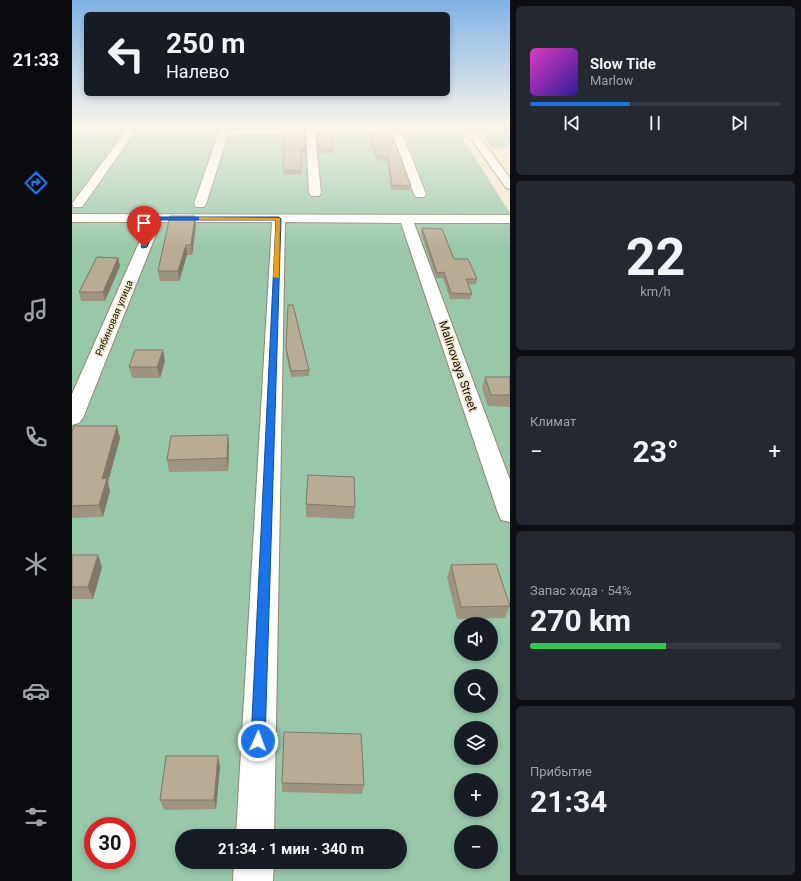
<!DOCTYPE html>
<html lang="ru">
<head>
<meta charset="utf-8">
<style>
  body { margin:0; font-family:Roboto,sans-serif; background:#242831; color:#f1f3f6; height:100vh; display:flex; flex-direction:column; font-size:15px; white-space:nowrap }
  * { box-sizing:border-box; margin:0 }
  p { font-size:13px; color:#9ea1a6 }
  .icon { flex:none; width:22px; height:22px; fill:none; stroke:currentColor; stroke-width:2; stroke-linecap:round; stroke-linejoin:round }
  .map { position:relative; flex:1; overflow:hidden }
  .drawer { display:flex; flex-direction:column; gap:6px; padding:6px; background:#0d0f14; width:291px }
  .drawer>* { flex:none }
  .top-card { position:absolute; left:12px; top:12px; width:366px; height:84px; border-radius:6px; box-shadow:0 2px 6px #0003; background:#171b24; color:#f1f3f6; overflow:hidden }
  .fabs { position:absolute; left:382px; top:617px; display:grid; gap:8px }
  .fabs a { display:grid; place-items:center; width:44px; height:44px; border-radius:50%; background:#171b24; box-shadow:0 2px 6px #0003; font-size:20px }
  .speed { position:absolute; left:12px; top:817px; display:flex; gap:8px; font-size:20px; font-weight:700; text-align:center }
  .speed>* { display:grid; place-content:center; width:52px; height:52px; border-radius:50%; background:#171b24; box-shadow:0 2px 6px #0003; line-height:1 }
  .speed .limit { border:6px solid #d22; background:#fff; color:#111 }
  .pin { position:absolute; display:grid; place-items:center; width:34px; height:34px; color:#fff; margin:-41px -17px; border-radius:50% 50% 50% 0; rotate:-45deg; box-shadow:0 0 4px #0007 }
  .pin .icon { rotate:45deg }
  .me { position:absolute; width:44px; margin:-22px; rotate:2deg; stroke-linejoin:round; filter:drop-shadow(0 0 3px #0008) }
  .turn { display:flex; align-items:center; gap:14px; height:84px; padding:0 16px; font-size:18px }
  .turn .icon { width:52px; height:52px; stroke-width:2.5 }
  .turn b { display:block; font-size:28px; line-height:34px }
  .big { font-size:30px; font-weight:700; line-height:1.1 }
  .drawer .widget { flex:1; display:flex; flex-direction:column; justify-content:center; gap:6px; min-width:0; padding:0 14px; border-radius:6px; background:#242831 }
  .drawer .dial { align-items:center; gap:0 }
  .dial b { font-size:52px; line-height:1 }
  .song { display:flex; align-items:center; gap:12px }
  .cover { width:48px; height:48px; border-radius:6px; background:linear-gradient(135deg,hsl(310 70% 55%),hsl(250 70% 35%)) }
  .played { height:4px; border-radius:2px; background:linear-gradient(90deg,#1a73e8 40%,#363941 40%) }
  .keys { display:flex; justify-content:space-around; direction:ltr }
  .heat { display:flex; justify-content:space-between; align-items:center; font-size:22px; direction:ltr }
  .charge { height:6px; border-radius:3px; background:linear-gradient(90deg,#34c759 54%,#363941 0) }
  .trip { position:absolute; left:103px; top:829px; width:232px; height:40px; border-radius:20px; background:#171b24; box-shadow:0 2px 6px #0003; font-weight:700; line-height:40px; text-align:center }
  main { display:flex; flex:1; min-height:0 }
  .menu { display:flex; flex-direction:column; width:72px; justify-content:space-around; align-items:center; background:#090b0e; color:#9ea1a6 }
  .menu .icon { width:28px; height:28px }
  .menu .on { color:#1a73e8 }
  .menu b { font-size:18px; color:#f1f3f6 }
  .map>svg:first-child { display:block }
</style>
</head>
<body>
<main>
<nav class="menu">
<b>21:33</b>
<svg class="icon on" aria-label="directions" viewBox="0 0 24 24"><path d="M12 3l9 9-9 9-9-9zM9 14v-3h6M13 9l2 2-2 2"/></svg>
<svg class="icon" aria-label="music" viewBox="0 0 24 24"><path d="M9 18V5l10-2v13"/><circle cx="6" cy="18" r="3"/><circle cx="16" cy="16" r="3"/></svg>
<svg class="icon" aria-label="phone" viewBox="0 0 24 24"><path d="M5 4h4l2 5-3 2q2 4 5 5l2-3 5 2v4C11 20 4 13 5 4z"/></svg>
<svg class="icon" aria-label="climate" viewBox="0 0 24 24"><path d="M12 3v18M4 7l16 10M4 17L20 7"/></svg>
<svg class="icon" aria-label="car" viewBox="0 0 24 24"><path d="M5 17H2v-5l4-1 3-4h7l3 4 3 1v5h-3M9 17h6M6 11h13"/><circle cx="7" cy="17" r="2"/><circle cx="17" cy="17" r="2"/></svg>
<svg class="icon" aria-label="filters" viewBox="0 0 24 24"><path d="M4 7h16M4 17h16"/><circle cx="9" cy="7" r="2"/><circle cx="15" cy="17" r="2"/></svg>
</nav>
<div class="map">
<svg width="438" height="881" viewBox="0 0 438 881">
  <rect width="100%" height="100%" fill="#f2e6ce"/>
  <g fill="#98c7aa" fill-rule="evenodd">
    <path d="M 0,126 L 383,126 L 438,213 L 438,881 L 0,881 ZM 389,624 L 419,624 L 419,654 L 389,654 ZM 389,676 L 419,676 L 419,706 L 389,706 ZM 389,728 L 419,728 L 419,758 L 389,758 ZM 389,780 L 419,780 L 419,810 L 389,810 ZM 21,826 L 55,826 L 55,860 L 21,860 ZM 389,832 L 419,832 L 419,862 L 389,862 ZM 110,836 L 328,836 L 328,862 L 110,862 Z"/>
    <path d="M 405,126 L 438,126 L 438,147 L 420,148 Z"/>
  </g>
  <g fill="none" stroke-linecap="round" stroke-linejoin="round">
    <g stroke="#908570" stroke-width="2">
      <g id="minor">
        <path d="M 57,126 L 67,126 L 10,207 L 2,207 L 0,204 L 2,201 Z"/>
        <path d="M 149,126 L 159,126 L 158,129 L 234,129 L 233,126 L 243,126 L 243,128 L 318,128 L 317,126 L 327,126 L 327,128 L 400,126 L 438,178 L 438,189 L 434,188 L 395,133 L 330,133 L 354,194 L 352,197 L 344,197 L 342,194 L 320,133 L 243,134 L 249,193 L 247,196 L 239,196 L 237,193 L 234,134 L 156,135 L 134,204 L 132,207 L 124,207 L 122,204 Z"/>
        <path d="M 0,214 L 438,215 L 438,223 L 342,223 L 438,480 L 438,522 L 429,520 L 426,513 L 329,223 L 213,222 L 202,836 L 164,836 L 200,222 L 89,222 L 11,418 L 7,423 L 0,425 L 0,394 L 76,222 L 0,222 Z"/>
        <path d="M 162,862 L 202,862 L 201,881 L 161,881 Z"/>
      </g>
    </g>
    <use href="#minor" fill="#fff" fill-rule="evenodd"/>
  </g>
  <g fill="#9e9481">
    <rect x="213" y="126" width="19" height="2"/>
    <path d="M 313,131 L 339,186 L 338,190 L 319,190 L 315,161 L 305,160 L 296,136 L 296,132 L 312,132 Z"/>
    <path d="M 213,132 L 234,149 L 233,153 L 230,153 L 229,175 L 211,174 Z"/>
    <path d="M 245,132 L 262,149 L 262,153 L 246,153 Z"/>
    <path d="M 123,216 L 124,225 L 120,255 L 115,255 L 107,281 L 88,281 L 86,271 Z"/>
    <path d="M 350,228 L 382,259 L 405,279 L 404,284 L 396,285 L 400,294 L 398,299 L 378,299 L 371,278 L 364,278 L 349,233 Z"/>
    <path d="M 46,258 L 48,266 L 33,301 L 9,301 L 7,292 Z"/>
    <path d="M 214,348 L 237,370 L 237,376 L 219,377 L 214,354 Z"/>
    <path d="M 93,361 L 88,378 L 60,378 L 57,367 Z"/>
    <path d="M 413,377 L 438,377 L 438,407 L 416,406 L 410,388 Z"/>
    <path d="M 45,426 L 48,438 L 36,482 L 38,491 L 31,517 L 0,518 L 0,432 Z"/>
    <path d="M 156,435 L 157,447 L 156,471 L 97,472 L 95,460 Z"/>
    <path d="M 234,504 L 283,507 L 282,519 L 234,517 Z"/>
    <path d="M 0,555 L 26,555 L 30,567 L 21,599 L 0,599 Z"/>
    <path d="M 379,565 L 438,606 L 433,618 L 385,619 L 375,577 Z"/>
    <path d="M 148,766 L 144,809 L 92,810 L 88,800 Z"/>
    <path d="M 210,783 L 292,785 L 290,794 L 210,792 Z"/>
  </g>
  <g fill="#817869">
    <path d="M 123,216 L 124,225 L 120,255 L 119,245 Z"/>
    <path d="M 114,245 L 115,255 L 107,281 L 106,271 Z"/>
    <path d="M 46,258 L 48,266 L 33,301 L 31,292 Z"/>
    <path d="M 91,350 L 93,361 L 88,378 L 85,367 Z"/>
    <path d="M 45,426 L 48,438 L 36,482 L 38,491 L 31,517 L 27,505 L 30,479 Z"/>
    <path d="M 156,435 L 157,447 L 156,471 L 155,458 Z"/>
    <path d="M 26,555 L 30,567 L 21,599 L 16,587 Z"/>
    <path d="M 146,756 L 148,766 L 144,809 L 142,800 Z"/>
  </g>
  <g fill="#b8ac96" stroke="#817869">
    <path d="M 259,131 L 262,149 L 247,149 L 245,132 Z"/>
    <path d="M 313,131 L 319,131 L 339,186 L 320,185 L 316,156 L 305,156 L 296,132 L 313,132 Z"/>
    <path d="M 213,132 L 233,132 L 234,149 L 230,149 L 229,171 L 211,170 Z"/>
    <path d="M 98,216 L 123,216 L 119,245 L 114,245 L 106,271 L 86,271 Z"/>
    <path d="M 350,228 L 370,229 L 382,259 L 396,259 L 405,279 L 394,279 L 400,294 L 379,293 L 372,272 L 365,273 Z"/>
    <path d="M 25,257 L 46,258 L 31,292 L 7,292 Z"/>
    <path d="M 216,305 L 221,305 L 237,370 L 219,371 L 214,348 Z"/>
    <path d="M 63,350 L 91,350 L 85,367 L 57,367 Z"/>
    <path d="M 413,377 L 438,377 L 438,395 L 419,395 Z"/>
    <path d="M 2,426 L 45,426 L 30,479 L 35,478 L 27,505 L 0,506 L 0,432 Z"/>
    <path d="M 156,435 L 155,458 L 95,460 L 99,436 Z"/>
    <path d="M 236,475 L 282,477 L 283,507 L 234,504 Z"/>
    <path d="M 0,555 L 26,555 L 16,587 L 0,587 Z"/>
    <path d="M 424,564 L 438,606 L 389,607 L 379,565 Z"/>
    <path d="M 212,732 L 289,734 L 292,785 L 210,783 Z"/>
    <path d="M 94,756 L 146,756 L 142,800 L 88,800 Z"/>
  </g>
  <linearGradient id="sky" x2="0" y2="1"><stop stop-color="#80b2e4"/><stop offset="0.51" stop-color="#f9f4e9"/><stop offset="1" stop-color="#f9f4e9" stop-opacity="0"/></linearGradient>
  <rect width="438" height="249" fill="url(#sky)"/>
  <path fill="#1a73e8" stroke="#114b97" d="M 82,217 L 207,217 L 209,219 L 193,741 L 191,746 L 186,748 L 181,746 L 179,741 L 204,220 L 86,220 L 75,247 L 70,248 L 69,247 Z"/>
  <path fill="#f59e0b" d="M 127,217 L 208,218 L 207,278 L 201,277 L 204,220 L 127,220 Z"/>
  <g text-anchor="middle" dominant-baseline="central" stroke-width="3" stroke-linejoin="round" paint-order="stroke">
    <g font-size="10" fill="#16120a" stroke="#f2e6ce">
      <text transform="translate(42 318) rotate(-67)">Рябиновая улица</text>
    </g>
    <g font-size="12" fill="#16120a" stroke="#f2e6ce">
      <text transform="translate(386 366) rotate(71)">Malinovaya Street</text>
    </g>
  </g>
</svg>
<div class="fabs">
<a><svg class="icon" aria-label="sound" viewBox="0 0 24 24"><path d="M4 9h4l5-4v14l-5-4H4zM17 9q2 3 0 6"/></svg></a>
<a><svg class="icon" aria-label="search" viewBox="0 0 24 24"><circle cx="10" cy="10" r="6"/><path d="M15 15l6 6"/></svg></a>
<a><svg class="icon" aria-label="layers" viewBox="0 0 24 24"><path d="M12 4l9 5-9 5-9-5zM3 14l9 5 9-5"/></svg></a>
<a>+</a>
<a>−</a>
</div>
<div class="speed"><div class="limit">30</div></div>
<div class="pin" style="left:72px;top:247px;background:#d93025"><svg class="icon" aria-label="arrive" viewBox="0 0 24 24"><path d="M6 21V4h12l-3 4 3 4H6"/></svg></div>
<svg class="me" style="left:186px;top:741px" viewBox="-20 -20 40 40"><circle r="17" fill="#1a73e8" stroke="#fff" stroke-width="3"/><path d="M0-11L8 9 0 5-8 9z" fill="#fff"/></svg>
<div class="trip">21:34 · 1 мин · 340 m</div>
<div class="top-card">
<div class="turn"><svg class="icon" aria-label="left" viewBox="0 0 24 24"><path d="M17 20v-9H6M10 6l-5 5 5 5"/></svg><div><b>250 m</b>Налево</div></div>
</div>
</div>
<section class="drawer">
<div class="widget">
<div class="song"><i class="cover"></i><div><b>Slow Tide</b><p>Marlow</p></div></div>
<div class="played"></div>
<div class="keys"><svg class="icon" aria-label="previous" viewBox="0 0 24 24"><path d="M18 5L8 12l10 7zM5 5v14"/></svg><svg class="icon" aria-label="pause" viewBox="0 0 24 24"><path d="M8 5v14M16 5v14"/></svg><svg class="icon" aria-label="next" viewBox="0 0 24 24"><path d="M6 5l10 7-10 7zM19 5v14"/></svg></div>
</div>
<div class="widget dial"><b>22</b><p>km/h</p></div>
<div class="widget"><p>Климат</p>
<div class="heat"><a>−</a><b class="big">23°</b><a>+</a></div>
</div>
<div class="widget"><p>Запас хода · 54%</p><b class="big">270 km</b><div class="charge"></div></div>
<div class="widget"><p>Прибытие</p><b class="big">21:34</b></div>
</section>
</main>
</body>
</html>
